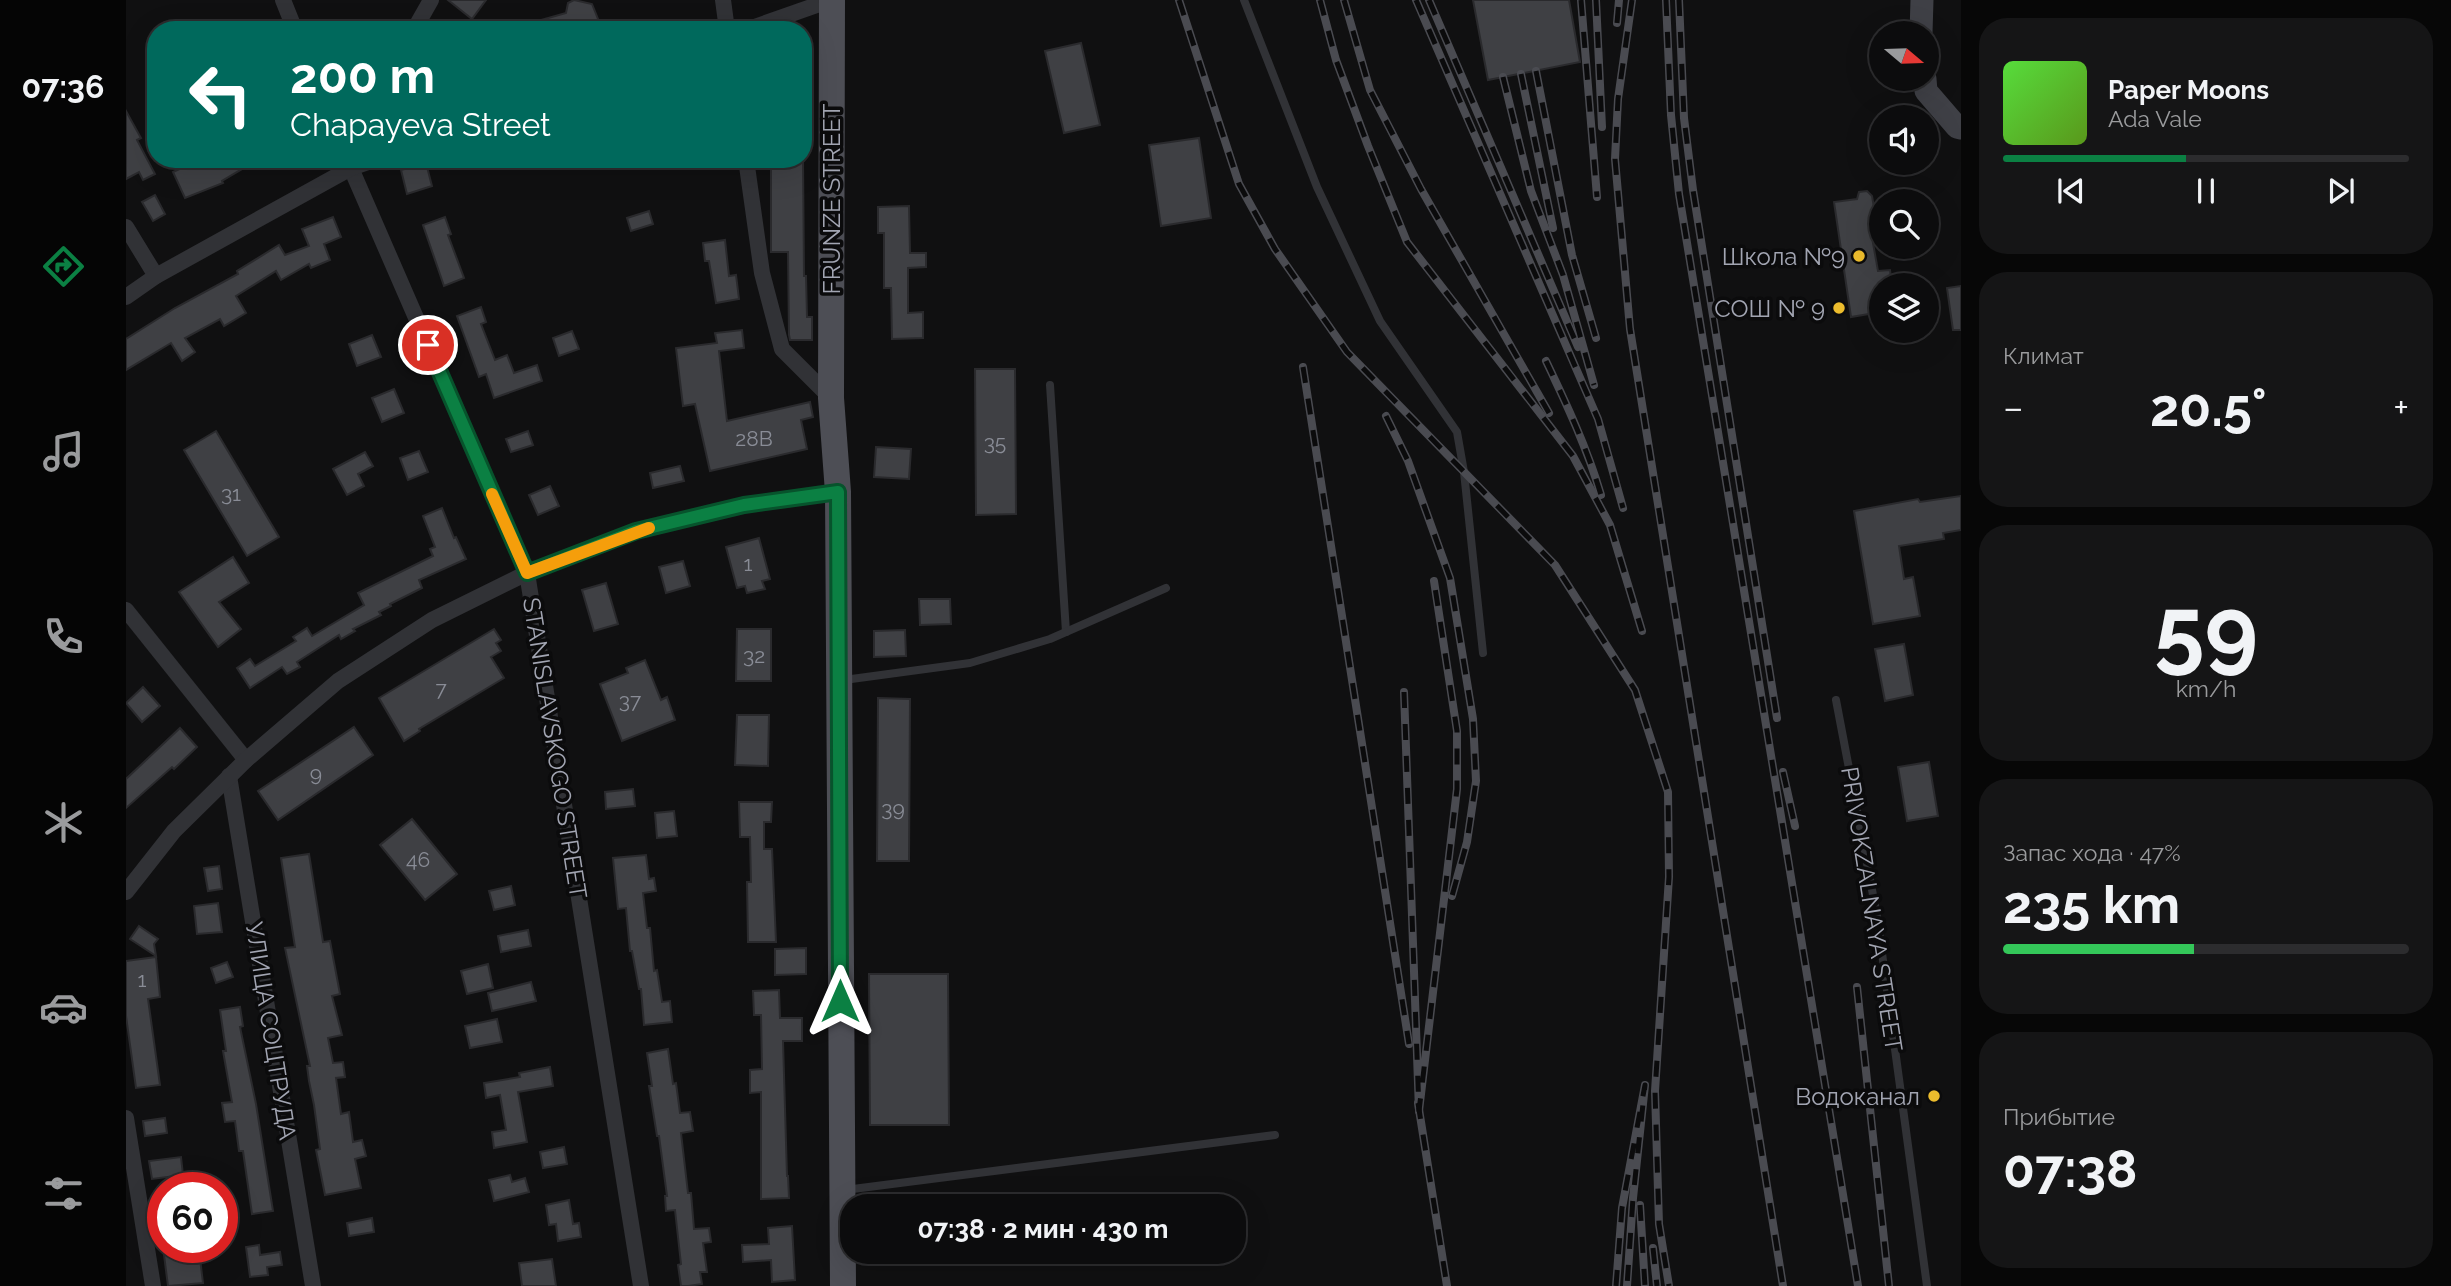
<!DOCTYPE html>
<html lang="ru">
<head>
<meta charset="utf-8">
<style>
  body { margin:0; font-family:Raleway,sans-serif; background:#151516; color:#f1f3f6; height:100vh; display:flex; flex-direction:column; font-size:26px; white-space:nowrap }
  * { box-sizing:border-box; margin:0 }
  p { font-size:23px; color:#9a9b9d }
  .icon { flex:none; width:38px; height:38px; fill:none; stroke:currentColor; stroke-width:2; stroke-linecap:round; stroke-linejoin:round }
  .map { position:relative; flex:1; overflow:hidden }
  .side { display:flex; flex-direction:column; gap:18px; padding:18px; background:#070707; width:490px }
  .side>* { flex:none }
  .banner { position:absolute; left:21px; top:21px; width:665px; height:147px; border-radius:28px; box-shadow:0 7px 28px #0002,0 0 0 2px #2c2c2e; background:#00695c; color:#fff; overflow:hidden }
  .needle { width:46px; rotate:109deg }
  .fabs { position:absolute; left:1743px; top:21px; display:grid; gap:14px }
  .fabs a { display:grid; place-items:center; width:70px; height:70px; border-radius:50%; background:#0c0c0d; box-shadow:0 7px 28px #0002,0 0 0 2px #2c2c2e; font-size:35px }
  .speed { position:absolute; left:21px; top:1172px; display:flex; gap:14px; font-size:35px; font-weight:700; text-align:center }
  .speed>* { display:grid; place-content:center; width:91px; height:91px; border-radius:50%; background:#0c0c0d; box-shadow:0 7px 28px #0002,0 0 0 2px #2c2c2e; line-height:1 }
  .speed .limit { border:10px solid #d22; background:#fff; color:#111 }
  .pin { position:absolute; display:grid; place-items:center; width:60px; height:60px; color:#fff; margin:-30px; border:4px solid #fff; border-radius:50%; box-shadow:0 2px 7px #0007 }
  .me { position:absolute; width:77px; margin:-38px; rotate:0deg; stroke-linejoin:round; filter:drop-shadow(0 0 5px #0008) }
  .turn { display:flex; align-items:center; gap:24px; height:147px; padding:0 28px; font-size:32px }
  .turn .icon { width:91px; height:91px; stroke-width:2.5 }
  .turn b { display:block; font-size:49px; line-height:60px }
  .big { font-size:52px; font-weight:700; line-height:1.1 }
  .side .widget { flex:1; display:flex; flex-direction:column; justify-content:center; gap:10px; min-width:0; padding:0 24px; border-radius:28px; background:#151516 }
  .side .dial { align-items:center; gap:0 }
  .dial b { font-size:91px; line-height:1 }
  .song { display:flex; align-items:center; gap:21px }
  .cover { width:84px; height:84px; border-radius:10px; background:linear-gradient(135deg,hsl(110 70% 55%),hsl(90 70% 35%)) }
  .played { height:7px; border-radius:4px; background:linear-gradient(90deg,#0b8043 45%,#2c2c2e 45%) }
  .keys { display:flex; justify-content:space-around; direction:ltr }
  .heat { display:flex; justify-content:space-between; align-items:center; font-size:38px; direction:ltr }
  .charge { height:10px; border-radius:5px; background:linear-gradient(90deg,#34c759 47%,#2c2c2e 0) }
  .trip { position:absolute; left:714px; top:1194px; width:406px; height:70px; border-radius:28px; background:#0c0c0d; box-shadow:0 7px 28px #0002,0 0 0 2px #2c2c2e; font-weight:700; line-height:70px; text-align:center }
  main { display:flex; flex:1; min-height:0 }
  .dock { display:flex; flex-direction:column; width:126px; justify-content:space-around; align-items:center; background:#050505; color:#9a9b9d }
  .dock .icon { width:49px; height:49px }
  .dock .on { color:#0b8043 }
  .dock b { font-size:32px; color:#f1f3f6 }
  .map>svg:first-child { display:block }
</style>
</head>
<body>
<main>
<nav class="dock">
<b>07:36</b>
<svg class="icon on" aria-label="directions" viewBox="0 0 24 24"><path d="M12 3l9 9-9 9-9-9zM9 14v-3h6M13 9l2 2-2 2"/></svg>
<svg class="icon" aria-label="music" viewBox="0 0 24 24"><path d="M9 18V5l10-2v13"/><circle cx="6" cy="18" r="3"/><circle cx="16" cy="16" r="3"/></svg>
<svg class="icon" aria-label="phone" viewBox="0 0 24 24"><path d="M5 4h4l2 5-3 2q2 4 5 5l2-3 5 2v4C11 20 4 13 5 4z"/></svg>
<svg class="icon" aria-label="climate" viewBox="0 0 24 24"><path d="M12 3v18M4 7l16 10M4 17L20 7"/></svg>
<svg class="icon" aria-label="car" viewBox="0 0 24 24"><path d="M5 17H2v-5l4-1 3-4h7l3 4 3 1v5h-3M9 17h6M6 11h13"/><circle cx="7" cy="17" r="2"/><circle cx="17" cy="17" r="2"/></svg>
<svg class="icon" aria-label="filters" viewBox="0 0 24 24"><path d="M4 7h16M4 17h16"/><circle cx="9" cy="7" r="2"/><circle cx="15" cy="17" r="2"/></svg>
</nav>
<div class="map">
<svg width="1835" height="1286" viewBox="0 0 1835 1286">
  <rect width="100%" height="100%" fill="#101011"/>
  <g fill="#3f4044" stroke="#2a2a2d" stroke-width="2">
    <path d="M 322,0 L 360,0 L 346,19 Z"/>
    <path d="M 448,0 L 466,4 L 474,24 L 459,30 L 395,30 L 394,26 L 440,13 L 442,3 Z"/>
    <path d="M 1347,0 L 1443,0 L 1454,62 L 1362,80 Z"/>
    <path d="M 955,43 L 974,125 L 938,133 L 919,51 Z"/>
    <path d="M 0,111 L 15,138 L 11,140 L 29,174 L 17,180 L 13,172 L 0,179 Z"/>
    <path d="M 1073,138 L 1085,218 L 1035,226 L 1023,145 Z"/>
    <path d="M 56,159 L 133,159 L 96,181 L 97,183 L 59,198 L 47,172 L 60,166 Z"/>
    <path d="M 645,159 L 677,159 L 678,276 L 680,276 L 681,317 L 686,317 L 686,340 L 664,340 L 663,335 L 662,252 L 645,252 Z"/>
    <path d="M 300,163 L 306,186 L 281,194 L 275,170 Z"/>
    <path d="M 1741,191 L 1746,196 L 1749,213 L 1755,212 L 1755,242 L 1747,243 L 1752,271 L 1764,270 L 1766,285 L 1755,285 L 1755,312 L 1725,317 L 1708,202 L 1731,199 L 1733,192 Z"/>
    <path d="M 29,195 L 39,214 L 27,221 L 16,202 Z"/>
    <path d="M 783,206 L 784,253 L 800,253 L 800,267 L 782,268 L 782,313 L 797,312 L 797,338 L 766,339 L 765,288 L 758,288 L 758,233 L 752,233 L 752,207 Z"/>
    <path d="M 523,211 L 527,224 L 505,231 L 501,218 Z"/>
    <path d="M 207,217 L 215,237 L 198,244 L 204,260 L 185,268 L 183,264 L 155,280 L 150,271 L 110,296 L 120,313 L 98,326 L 94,319 L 59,338 L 69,352 L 56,361 L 45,343 L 0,370 L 0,339 L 49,308 L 112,274 L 111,271 L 153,245 L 159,255 L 183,246 L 176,229 Z"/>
    <path d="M 319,217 L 325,234 L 322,235 L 338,278 L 318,286 L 297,225 Z"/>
    <path d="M 599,240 L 603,276 L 610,275 L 613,299 L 590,303 L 583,261 L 579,261 L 577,243 Z"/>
    <path d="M 1835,286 L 1835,330 L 1827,330 L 1821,288 Z"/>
    <path d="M 355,307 L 360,322 L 355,324 L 369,360 L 381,355 L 388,373 L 411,365 L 416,381 L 368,398 L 360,374 L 353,377 L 331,316 Z"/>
    <path d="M 616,330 L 618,348 L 593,351 L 601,421 L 684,402 L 687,417 L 675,420 L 681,449 L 584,471 L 569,404 L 557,406 L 550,348 L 591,343 L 589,333 Z"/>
    <path d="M 446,331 L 453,349 L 433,356 L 427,338 Z"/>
    <path d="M 246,335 L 255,357 L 231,366 L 223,344 Z"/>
    <path d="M 849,369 L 889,369 L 890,514 L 850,515 Z"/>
    <path d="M 268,389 L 278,413 L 256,422 L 246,398 Z"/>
    <path d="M 90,431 L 153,537 L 121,556 L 58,450 Z"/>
    <path d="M 402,431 L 407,445 L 385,452 L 380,439 Z"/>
    <path d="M 750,447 L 785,449 L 783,479 L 748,477 Z"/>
    <path d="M 293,451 L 302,472 L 282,480 L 274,458 Z"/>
    <path d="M 239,452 L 247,466 L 232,474 L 238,486 L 221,495 L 207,469 Z"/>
    <path d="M 554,466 L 558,481 L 527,488 L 524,473 Z"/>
    <path d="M 424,486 L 433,506 L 412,515 L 403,495 Z"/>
    <path d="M 1835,496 L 1835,530 L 1817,533 L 1818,539 L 1773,546 L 1778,579 L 1787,577 L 1794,616 L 1747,624 L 1728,511 L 1792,499 L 1794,502 Z"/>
    <path d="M 316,508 L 328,538 L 330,537 L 340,559 L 293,580 L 296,588 L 264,604 L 265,606 L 253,612 L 255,615 L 227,629 L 229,631 L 215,639 L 213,635 L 171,662 L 174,667 L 161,674 L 156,667 L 124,688 L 111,668 L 124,659 L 129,666 L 170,641 L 167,637 L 181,628 L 186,636 L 238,605 L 232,593 L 307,556 L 304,549 L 309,547 L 297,516 Z"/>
    <path d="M 633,538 L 644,579 L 636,581 L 639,589 L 621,593 L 619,586 L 611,588 L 600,547 Z"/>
    <path d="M 107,557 L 123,583 L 93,602 L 115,629 L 92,647 L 53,592 Z"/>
    <path d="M 557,561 L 564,586 L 540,593 L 533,567 Z"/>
    <path d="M 480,583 L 492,624 L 468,631 L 456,590 Z"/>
    <path d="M 793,599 L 824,599 L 825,624 L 794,625 Z"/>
    <path d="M 368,629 L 375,640 L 370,643 L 375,651 L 365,657 L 378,678 L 293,729 L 294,731 L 278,741 L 253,698 Z"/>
    <path d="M 611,629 L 645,629 L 645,681 L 610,681 Z"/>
    <path d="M 779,630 L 780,656 L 748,657 L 748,631 Z"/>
    <path d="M 1778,644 L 1787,695 L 1759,701 L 1749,649 Z"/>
    <path d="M 519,660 L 535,700 L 541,697 L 549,720 L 496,741 L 474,684 L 502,673 L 500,668 Z"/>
    <path d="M 17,687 L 34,706 L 16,722 L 0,703 Z"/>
    <path d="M 752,698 L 784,699 L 783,861 L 751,861 Z"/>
    <path d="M 611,715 L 643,715 L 642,766 L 609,765 Z"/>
    <path d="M 228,727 L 247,755 L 152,820 L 132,791 Z"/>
    <path d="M 54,728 L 71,747 L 48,769 L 46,767 L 0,808 L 0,779 Z"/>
    <path d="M 1803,762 L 1812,816 L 1781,821 L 1772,767 Z"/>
    <path d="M 507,789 L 509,806 L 480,809 L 479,792 Z"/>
    <path d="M 613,802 L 646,802 L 645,822 L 638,822 L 638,849 L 646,849 L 650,942 L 622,942 L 621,882 L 625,882 L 624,837 L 614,837 Z"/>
    <path d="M 548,811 L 551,836 L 531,838 L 529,813 Z"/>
    <path d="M 286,819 L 331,874 L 299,900 L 254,845 Z"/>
    <path d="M 183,854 L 197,942 L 204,941 L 214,994 L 206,996 L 216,1035 L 202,1038 L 207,1063 L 217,1062 L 219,1077 L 210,1078 L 215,1114 L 223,1112 L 227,1142 L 236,1140 L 240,1156 L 229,1159 L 235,1188 L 199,1195 L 190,1150 L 194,1149 L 188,1105 L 183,1081 L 181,1066 L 184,1066 L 159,948 L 169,947 L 155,858 Z"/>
    <path d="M 520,855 L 523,879 L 528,878 L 530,891 L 517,893 L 521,928 L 524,928 L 528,971 L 531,970 L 536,1002 L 544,1001 L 546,1022 L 518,1025 L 515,989 L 513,989 L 506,951 L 504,951 L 500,908 L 492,909 L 487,858 Z"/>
    <path d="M 93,866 L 96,889 L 82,891 L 78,868 Z"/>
    <path d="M 385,886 L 389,905 L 368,910 L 363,891 Z"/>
    <path d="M 92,903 L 96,932 L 71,934 L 68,906 Z"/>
    <path d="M 13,926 L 32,939 L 28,944 L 30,956 L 4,939 Z"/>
    <path d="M 402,930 L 405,946 L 375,952 L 372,936 Z"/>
    <path d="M 680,948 L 680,974 L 649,975 L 649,949 Z"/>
    <path d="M 30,957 L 34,997 L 22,999 L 34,1085 L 10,1088 L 0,1016 L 0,961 Z"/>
    <path d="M 101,962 L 107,977 L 90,983 L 85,968 Z"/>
    <path d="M 362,964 L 367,988 L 341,994 L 335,971 Z"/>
    <path d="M 743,974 L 822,974 L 823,1125 L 744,1125 Z"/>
    <path d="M 405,982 L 410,1001 L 366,1011 L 362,993 Z"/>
    <path d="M 653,990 L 654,1018 L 676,1018 L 676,1041 L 657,1041 L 661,1176 L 662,1176 L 663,1198 L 635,1199 L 635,1092 L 624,1093 L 624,1070 L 636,1069 L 635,1015 L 628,1015 L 627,991 Z"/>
    <path d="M 114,1007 L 117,1026 L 114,1027 L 130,1104 L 147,1211 L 126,1214 L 117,1151 L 113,1151 L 109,1121 L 99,1122 L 96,1103 L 106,1102 L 97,1051 L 100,1051 L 94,1010 Z"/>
    <path d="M 371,1019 L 376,1042 L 344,1048 L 339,1026 Z"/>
    <path d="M 542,1049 L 547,1084 L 550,1083 L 554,1113 L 564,1112 L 567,1131 L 555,1133 L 562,1193 L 565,1193 L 568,1229 L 583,1228 L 585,1242 L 577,1243 L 581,1272 L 574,1272 L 576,1284 L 562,1286 L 555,1286 L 552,1265 L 555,1264 L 549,1210 L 540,1211 L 539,1196 L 541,1196 L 533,1136 L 531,1136 L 523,1086 L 526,1086 L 521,1053 Z"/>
    <path d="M 424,1067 L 427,1086 L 392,1092 L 401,1142 L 368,1148 L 366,1132 L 380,1130 L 374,1095 L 360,1098 L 358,1083 L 394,1077 L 393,1073 Z"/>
    <path d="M 39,1118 L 41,1133 L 19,1136 L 17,1121 Z"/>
    <path d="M 438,1147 L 441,1164 L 417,1168 L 414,1152 Z"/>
    <path d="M 55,1157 L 57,1175 L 26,1179 L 23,1161 Z"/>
    <path d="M 384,1175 L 386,1182 L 399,1178 L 403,1192 L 368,1201 L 363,1180 Z"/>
    <path d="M 443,1200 L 447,1224 L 453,1223 L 455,1237 L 432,1241 L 430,1224 L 423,1225 L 420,1205 Z"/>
    <path d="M 246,1218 L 248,1232 L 223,1236 L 221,1223 Z"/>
    <path d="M 666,1226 L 669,1280 L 646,1282 L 645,1260 L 617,1262 L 616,1245 L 643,1244 L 642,1228 Z"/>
    <path d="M 133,1245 L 134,1255 L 154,1252 L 156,1265 L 141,1267 L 142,1275 L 124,1277 L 120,1247 Z"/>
    <path d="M 73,1250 L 77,1283 L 42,1286 L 38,1255 Z"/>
    <path d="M 426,1259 L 430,1286 L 396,1286 L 393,1263 Z"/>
  </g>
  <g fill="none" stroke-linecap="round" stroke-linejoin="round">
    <g stroke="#313236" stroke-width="8">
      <path d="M 1118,0 L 1191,187 L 1254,321 L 1331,432 L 1338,472 L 1357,653"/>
      <path d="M 924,385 L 940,632"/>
      <path d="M 718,680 L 844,663 L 924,639 L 1040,588"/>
      <path d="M 1710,700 L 1751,916 L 1801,1286"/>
      <path d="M 719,1190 L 1149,1135"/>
    </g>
    <g stroke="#313236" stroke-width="16">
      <path d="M 157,0 L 169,30"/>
      <path d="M 597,0 L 601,30"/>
      <path d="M 288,30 L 305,0"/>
      <path d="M 620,30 L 705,0"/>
      <path d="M 221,159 L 401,573 L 515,1286"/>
      <path d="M 620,159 L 636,273 L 656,349 L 705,398"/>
      <path d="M 0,227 L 30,276"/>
      <path d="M 0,297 L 30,276 L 225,168 L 251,159"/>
      <path d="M 0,610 L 120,760"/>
      <path d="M 103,776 L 187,1286"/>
      <path d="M 0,892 L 48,831 L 120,760 L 212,681 L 306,620 L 401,573 L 510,531 L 618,505 L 712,492"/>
      <path d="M 0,1118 L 27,1286"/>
    </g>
    <g stroke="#3f4046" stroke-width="23">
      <path d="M 1795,33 L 1796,0"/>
      <path d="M 1799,79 L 1800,91 L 1831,127 L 1835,128"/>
    </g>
    <path stroke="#4d4e55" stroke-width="26" d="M 706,0 L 705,398 L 712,492 L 717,1286"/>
    <g stroke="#4a4b51" stroke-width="8">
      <g id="rail">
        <path d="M 1053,0 L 1113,184 L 1149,249 L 1221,352 L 1429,565 L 1509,690 L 1542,792 L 1543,877 L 1529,1091 L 1533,1224 L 1543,1286"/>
        <path d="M 1194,0 L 1210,60 L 1242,146 L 1281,242 L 1447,456 L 1484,525 L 1516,631"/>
        <path d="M 1218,0 L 1244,90 L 1295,189 L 1423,413"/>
        <path d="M 1290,0 L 1472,419 L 1497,508"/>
        <path d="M 1303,0 L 1452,347"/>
        <path d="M 1455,0 L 1471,197"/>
        <path d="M 1470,0 L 1476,127"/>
        <path d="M 1506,0 L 1492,99 L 1489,159 L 1504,329 L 1657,1286"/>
        <path d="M 1540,0 L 1545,115 L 1553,194 L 1732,1286"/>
        <path d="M 1553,0 L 1558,118 L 1567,190 L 1651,718"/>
        <path d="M 1491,23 L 1493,0"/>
        <path d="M 1410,71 L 1446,255 L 1470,338"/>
        <path d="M 1395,74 L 1427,228"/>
        <path d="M 1377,77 L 1405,191 L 1437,275 L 1468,385"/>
        <path d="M 1420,361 C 1441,405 1461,448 1475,495"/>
        <path d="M 1177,367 L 1283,1044"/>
        <path d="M 1260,416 L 1282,461 L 1324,578 L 1347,719 L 1350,781 L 1341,842 L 1326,896"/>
        <path d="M 1278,692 L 1293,1111 L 1331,789 L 1331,731 L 1308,581"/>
        <path d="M 1657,772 L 1669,826"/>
        <path d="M 1731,987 L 1763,1286"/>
        <path d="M 1292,1103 L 1321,1286"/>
        <path d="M 1514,1205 L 1519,1286"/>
        <path d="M 1527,1248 L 1531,1286"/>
        <path d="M 1490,1286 L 1496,1208 L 1519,1085 L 1507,1198 L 1501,1286"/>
      </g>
    </g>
    <use href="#rail" stroke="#0b0b0c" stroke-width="5" stroke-dasharray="16" stroke-linecap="butt"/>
  </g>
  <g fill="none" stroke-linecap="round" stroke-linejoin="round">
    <g stroke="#07532c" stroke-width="18">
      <path id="route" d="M 302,345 L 401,573 L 510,531 L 618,505 L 712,492 L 714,1001"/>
    </g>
    <use href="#route" stroke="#0b8043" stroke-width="12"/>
    <path stroke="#f59e0b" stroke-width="12" d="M 366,494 L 401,573 L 523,528"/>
  </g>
  <g fill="#ecbc2d" stroke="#0b0b0c" stroke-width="2.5">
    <circle cx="1733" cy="256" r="7"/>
    <circle cx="1713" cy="308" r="7"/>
    <circle cx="1808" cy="1096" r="7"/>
  </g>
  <g text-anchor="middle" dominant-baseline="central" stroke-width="7" stroke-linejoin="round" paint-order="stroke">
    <g font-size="21" fill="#898c96">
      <text x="628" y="438">28В</text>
      <text x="869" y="442">35</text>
      <text x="105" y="493">31</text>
      <text x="622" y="563">1</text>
      <text x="628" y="655">32</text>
      <text x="315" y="688">7</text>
      <text x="504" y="700">37</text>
      <text x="190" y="773">9</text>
      <text x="767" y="808">39</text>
      <text x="292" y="859">46</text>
      <text x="16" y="979">1</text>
    </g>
    <g font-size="24" fill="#a2a5b2" stroke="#0b0b0c">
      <text transform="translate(705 199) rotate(-90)">FRUNZE STREET</text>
      <text transform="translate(429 748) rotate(81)">STANISLAVSKOGO STREET</text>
      <text transform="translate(1746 909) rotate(81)">PRIVOKZALNAYA STREET</text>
      <text transform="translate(145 1031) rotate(81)">УЛИЦА СОЦТРУДА</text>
    </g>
    <g font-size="24" fill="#a2a5b2" stroke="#0b0b0c" text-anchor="end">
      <text x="1719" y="256">Школа №9</text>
      <text x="1699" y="308">СОШ № 9</text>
      <text x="1794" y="1096">Водоканал</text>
    </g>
  </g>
</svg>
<div class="fabs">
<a><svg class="needle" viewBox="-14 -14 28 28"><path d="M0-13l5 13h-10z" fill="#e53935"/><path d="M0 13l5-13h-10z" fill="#9a9b9d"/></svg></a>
<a><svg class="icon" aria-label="sound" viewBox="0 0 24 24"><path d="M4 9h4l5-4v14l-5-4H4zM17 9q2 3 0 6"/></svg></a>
<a><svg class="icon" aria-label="search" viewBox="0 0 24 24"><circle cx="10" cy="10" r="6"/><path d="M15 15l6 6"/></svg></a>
<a><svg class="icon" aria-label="layers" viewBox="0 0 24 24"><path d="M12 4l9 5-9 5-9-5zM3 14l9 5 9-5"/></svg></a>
</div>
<div class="speed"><div class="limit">60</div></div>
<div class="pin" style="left:302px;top:345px;background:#d93025"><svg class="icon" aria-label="arrive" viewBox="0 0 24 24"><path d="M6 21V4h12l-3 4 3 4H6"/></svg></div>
<svg class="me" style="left:714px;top:1001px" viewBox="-20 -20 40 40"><path d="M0-17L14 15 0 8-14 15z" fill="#0b8043" stroke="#fff" stroke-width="4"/></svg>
<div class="trip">07:38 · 2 мин · 430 m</div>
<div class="banner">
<div class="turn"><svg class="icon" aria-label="left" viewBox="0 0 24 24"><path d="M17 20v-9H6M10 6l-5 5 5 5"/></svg><div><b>200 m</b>Chapayeva Street</div></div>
</div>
</div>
<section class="side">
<div class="widget">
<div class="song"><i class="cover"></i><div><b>Paper Moons</b><p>Ada Vale</p></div></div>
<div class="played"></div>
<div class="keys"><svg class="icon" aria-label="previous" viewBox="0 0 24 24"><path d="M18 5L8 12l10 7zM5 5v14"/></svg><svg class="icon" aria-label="pause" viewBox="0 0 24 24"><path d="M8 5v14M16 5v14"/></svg><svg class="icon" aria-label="next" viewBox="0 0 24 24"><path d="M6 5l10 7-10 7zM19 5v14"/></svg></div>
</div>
<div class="widget"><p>Климат</p>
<div class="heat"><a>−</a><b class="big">20.5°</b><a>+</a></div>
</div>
<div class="widget dial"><b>59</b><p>km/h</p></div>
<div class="widget"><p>Запас хода · 47%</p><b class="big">235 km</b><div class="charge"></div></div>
<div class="widget"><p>Прибытие</p><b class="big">07:38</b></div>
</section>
</main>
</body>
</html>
